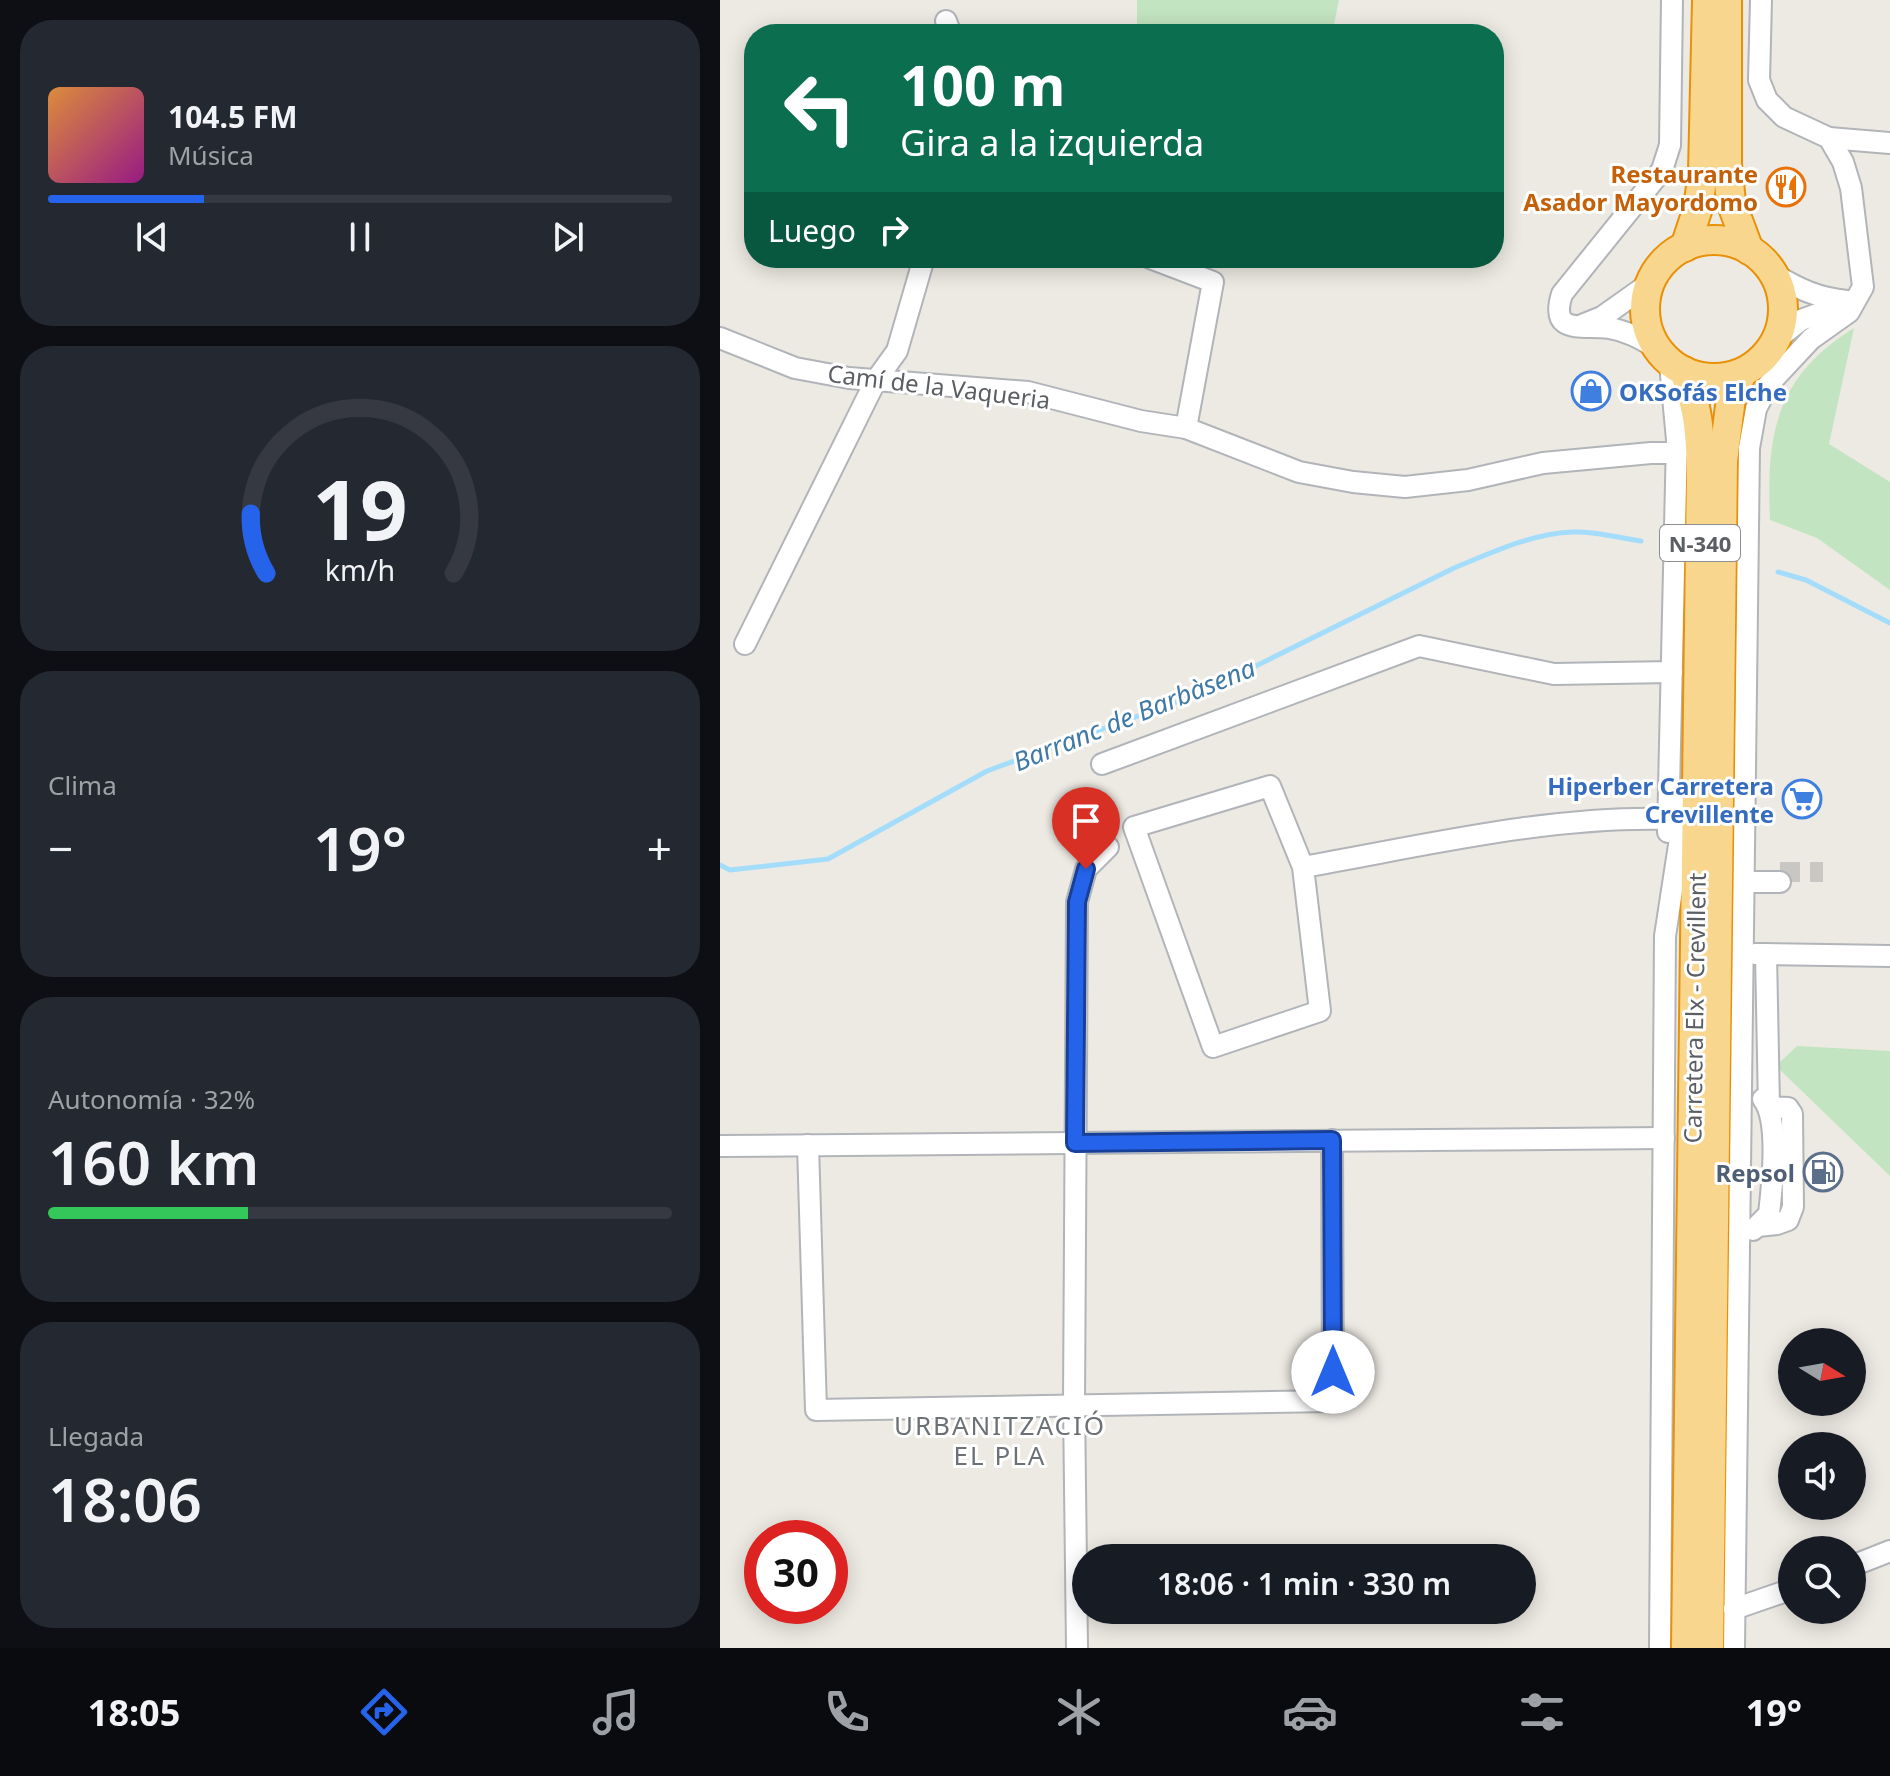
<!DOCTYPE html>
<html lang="es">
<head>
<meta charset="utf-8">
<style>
  body { margin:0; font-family:"Noto Sans",sans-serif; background:#242831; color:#f1f3f6; height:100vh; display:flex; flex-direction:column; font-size:30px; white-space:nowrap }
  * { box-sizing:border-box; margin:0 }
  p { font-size:26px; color:#9ea1a6 }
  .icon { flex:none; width:44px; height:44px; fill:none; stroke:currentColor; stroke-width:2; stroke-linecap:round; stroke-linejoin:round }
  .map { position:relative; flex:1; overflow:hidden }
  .details { display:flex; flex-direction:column; gap:20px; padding:20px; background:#0d0f14; width:720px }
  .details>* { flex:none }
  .hud { position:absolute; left:24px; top:24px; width:760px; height:244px; border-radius:32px; box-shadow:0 4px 20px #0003; background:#0b6e4f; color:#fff; overflow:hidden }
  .needle { width:52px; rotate:101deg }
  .controls { position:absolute; left:1058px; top:1328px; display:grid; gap:16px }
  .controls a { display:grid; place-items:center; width:88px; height:88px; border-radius:50%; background:#171b24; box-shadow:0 4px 20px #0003; font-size:40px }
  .speed { position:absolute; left:24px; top:1520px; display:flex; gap:16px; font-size:40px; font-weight:700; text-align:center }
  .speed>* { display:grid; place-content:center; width:104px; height:104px; border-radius:50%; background:#171b24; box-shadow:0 4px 20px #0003; line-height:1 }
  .speed .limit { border:12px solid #d22; background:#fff; color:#111 }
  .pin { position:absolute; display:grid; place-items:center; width:68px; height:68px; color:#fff; margin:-82px -34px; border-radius:50% 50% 50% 0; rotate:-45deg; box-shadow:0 0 8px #0007 }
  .pin .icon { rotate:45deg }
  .me { position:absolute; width:88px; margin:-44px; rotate:0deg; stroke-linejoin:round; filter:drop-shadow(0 0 6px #0008) }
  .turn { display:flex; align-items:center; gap:28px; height:168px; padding:0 24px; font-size:36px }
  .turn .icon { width:104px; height:104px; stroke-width:2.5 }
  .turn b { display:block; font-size:56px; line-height:68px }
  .then { display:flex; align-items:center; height:76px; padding:0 24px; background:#0003; gap:16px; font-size:30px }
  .big { font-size:60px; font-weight:600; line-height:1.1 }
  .details .tile { flex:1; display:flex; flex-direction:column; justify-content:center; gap:12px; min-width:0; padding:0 28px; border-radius:32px; background:#242831 }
  .details .dial { align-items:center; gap:0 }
  .dial svg { height:208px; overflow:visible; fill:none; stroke:#363941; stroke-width:7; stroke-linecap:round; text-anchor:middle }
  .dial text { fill:#f1f3f6; stroke:none }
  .song { display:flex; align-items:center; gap:24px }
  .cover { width:96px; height:96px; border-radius:12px; background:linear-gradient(135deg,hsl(30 70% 55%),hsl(310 70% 35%)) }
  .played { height:8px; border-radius:4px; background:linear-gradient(90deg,#2563eb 25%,#363941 25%) }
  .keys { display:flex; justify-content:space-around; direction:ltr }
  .heat { display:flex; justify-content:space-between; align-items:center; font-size:44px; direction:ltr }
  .charge { height:12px; border-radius:6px; background:linear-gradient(90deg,#34c759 32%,#363941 0) }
  .trip { position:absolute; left:352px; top:1544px; width:464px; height:80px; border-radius:40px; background:#171b24; box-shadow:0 4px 20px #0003; font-weight:600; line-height:80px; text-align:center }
  .menu { display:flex; height:128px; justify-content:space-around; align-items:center; background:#090b0e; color:#9ea1a6 }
  .menu .icon { width:56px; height:56px }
  .menu .active { color:#2563eb }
  .menu b { font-size:36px; color:#f1f3f6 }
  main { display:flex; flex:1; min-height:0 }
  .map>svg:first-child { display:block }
</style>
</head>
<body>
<main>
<section class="details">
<div class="tile">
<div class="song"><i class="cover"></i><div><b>104.5 FM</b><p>Música</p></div></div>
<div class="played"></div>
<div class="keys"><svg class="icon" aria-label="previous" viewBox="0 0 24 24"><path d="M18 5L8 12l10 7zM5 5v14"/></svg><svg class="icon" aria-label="pause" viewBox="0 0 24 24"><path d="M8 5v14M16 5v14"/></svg><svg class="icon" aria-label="next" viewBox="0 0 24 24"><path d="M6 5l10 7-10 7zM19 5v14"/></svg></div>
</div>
<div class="tile dial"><svg viewBox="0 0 100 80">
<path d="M14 69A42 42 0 1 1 86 69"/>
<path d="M14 69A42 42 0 0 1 8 46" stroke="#2563eb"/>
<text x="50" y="56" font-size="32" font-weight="700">19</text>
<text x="50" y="72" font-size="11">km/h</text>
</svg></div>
<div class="tile"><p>Clima</p>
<div class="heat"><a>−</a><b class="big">19°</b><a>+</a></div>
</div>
<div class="tile"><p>Autonomía · 32%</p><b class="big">160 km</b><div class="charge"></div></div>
<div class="tile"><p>Llegada</p><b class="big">18:06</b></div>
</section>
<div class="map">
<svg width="1170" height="1648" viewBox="0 0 1170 1648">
  <rect width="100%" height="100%" fill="#edeae3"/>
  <g fill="#c3e4c0">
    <path d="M 417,0 L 619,0 L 612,34 L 420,34 L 417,28 Z"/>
    <path d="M 1134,328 L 1109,444 L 1170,482 L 1170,590 L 1097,538 L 1050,520 C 1046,434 1056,376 1134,328 Z"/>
    <path d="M 1077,1046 L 1170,1051 L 1170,1176 L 1056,1066 Z"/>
  </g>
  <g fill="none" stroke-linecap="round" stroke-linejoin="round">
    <g stroke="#a4ddfc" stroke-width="5">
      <path d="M 1058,572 L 1086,580 L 1170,623"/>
      <path d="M 0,865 L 10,870 L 108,859 L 267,771 L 481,693 L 734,568 C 771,553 813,533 853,532 C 875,531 899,538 921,541"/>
    </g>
    <path stroke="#c8c7c3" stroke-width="20" stroke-dasharray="20 10" stroke-linecap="butt" d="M 1060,872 L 1103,872"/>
    <g stroke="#b1b4b8" stroke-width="24">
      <g id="minor">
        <path d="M 226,21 L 231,34"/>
        <path d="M 1109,138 L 1170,143"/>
        <path d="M 430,258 L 493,282 L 466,428"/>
        <path d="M 1054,274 C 1078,289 1098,298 1127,301"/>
        <path d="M 862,325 L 882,317 L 930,283"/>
        <path d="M 0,338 L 75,368 L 129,378 L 308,392 L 421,421 L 466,428 L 579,472 L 633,482 L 685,487 L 748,480 L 823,463 L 931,453 L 957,453"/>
        <path d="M 1056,340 L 1081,320 L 1131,302"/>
        <path d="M 936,348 C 920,338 907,331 889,328 C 862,324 829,336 842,294 L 942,170 L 950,145 L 952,0"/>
        <path d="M 25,644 L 156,380 L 177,351 L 204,258"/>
        <path d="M 382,764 L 699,646 L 834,674 L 952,672"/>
        <path d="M 948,832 L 957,440 L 950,364"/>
        <path d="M 583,867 L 600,1011 L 493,1047 L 414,827 L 550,786 L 583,867 C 703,846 826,816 948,819"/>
        <path d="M 1024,882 L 1060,882"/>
        <path d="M 1035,954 L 1170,956"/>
        <path d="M 88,1145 L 96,1410 L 613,1401 L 612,1140"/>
        <path d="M 0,1146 L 944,1138"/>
        <path d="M 1038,1226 L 1057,1224 L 1068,1220 L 1073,1207 L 1072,1114 L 1068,1108 L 1049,1107 L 1046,954"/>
        <path d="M 1033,1230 L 1049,1214 C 1052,1186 1060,1121 1043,1099"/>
        <path d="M 1132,1566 L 1170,1551"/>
        <path d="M 1014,1609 L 1072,1589"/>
        <path d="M 357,1648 L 354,1404 L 357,902 L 366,869 L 388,847"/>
        <path d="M 940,1648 L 945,936 L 967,793"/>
        <path d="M 1014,1648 L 1029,448 L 1036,409 L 1048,385 L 1091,339 L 1129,312 L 1143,287 L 1131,188 L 1123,162 L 1109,138 L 1064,117 L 1047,100 L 1039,80 L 1041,0"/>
      </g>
    </g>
    <g stroke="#e89108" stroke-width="32">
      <g id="highway">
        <path d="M 1007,0 L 1007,164 L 1011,202 L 1029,250"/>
        <circle cx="994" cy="309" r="69"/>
        <path d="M 965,247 L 978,208 L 983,172 L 987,0"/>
        <path d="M 964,371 C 978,407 980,432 981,471 L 966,1648"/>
        <path d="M 989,1648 L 1003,461 L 1011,398 L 1022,373"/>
      </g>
    </g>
    <use href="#minor" stroke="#fff" stroke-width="20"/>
    <use href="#highway" stroke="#f9d68e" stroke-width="28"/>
  </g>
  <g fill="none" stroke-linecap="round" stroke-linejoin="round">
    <g stroke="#184099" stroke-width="20">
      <path id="route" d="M 366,869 L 357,902 L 355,1143 L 612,1140 L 613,1372"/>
    </g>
    <use href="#route" stroke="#2563eb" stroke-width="14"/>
  </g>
  <defs>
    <g id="restaurant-ring" transform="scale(2)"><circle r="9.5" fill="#fff" stroke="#e8710a" stroke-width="1.5"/><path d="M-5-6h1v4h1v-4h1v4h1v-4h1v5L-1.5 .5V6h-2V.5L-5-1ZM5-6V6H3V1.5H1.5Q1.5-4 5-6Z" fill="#e8710a"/></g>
    <g id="shop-ring" transform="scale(2)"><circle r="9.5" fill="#fff" stroke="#3f7fe0" stroke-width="1.5"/><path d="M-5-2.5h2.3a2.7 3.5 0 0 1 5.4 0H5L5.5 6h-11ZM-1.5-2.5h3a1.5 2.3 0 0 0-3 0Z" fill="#3f7fe0"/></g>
    <g id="supermarket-ring" transform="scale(2)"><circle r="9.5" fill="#fff" stroke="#3f7fe0" stroke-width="1.5"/><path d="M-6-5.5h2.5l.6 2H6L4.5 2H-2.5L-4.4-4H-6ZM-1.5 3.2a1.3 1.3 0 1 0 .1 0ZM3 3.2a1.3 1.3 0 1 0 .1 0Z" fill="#3f7fe0"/></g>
    <g id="fuel-ring" transform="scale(2)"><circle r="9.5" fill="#fff" stroke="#5c6f8a" stroke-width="1.5"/><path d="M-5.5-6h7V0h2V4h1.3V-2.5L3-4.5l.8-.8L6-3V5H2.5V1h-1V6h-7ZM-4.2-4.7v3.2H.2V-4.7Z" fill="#5c6f8a"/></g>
  </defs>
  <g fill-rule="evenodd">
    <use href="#restaurant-ring" x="1066" y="187"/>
    <use href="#shop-ring" x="871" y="391"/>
    <use href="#supermarket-ring" x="1082" y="799"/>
    <use href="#fuel-ring" x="1103" y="1172"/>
  </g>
  <g text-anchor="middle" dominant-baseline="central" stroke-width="6" stroke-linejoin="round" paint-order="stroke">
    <rect fill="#fff" stroke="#8c8f92" stroke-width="2" x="940" y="525" width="80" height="36" rx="6"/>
    <g font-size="22" font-weight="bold" fill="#5b5f63">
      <text x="980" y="543">N-340</text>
    </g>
    <g font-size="24" font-weight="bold" fill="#c56008" stroke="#fff" text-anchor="end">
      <text x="1038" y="173">Restaurante<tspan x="1038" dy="28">Asador Mayordomo</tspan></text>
    </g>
    <g font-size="24" fill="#5b5f63" stroke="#fff">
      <text transform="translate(219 386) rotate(7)">Camí de la Vaqueria</text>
      <text transform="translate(974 1008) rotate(-89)">Carretera Elx - Crevillent</text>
    </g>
    <g font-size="24" font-weight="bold" fill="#366cbe" stroke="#fff" text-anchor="start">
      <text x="899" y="391">OKSofás Elche</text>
      <text x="1054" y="785" text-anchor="end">Hiperber Carretera<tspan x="1054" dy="28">Crevillente</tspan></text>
    </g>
    <g font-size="24" font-weight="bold" fill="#4e5e75" stroke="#fff" text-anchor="end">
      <text x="1075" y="1172">Repsol</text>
    </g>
    <g font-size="26" font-style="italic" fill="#4079a5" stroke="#fff">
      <text transform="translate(414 714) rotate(-22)">Barranc de Barbàsena</text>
    </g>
    <g font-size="26" letter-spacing="2" fill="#6c7175" stroke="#fff">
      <text x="280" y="1425">URBANITZACIÓ<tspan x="280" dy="30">EL PLA</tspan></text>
    </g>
  </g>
</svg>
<div class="controls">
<a><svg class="needle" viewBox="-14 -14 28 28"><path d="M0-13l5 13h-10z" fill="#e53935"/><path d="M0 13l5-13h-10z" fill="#9ea1a6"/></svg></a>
<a><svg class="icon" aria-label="sound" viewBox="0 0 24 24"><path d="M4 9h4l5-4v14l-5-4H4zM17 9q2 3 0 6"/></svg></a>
<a><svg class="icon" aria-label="search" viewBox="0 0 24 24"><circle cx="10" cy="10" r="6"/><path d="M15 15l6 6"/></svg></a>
</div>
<div class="speed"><div class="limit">30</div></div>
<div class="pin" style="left:366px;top:869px;background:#d93025"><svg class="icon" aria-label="arrive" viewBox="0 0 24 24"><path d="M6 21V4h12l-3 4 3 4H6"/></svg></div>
<svg class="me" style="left:613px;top:1372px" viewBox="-20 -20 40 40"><circle r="19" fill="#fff"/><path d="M0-13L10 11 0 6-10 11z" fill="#2563eb"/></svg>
<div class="trip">18:06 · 1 min · 330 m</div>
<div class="hud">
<div class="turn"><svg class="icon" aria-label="left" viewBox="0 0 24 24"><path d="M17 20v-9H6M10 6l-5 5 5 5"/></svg><div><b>100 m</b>Gira a la izquierda</div></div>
<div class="then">Luego<svg class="icon" aria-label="right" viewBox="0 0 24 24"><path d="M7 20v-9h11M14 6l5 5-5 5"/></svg></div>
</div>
</div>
</main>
<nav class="menu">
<b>18:05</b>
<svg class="icon active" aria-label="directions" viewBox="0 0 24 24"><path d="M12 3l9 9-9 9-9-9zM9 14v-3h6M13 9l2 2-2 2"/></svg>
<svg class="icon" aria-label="music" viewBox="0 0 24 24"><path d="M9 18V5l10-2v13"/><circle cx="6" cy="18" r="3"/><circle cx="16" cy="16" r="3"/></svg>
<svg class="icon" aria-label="phone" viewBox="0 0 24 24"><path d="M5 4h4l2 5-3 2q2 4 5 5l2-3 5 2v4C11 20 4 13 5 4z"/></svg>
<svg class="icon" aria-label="climate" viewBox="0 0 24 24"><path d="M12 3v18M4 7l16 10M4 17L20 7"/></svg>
<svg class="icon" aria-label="car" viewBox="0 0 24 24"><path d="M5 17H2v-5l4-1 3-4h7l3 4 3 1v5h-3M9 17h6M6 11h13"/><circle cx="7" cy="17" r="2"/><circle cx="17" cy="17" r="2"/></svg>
<svg class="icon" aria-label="filters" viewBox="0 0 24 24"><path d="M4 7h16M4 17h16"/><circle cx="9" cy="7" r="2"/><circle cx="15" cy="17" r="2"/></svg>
<b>19°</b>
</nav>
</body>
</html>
